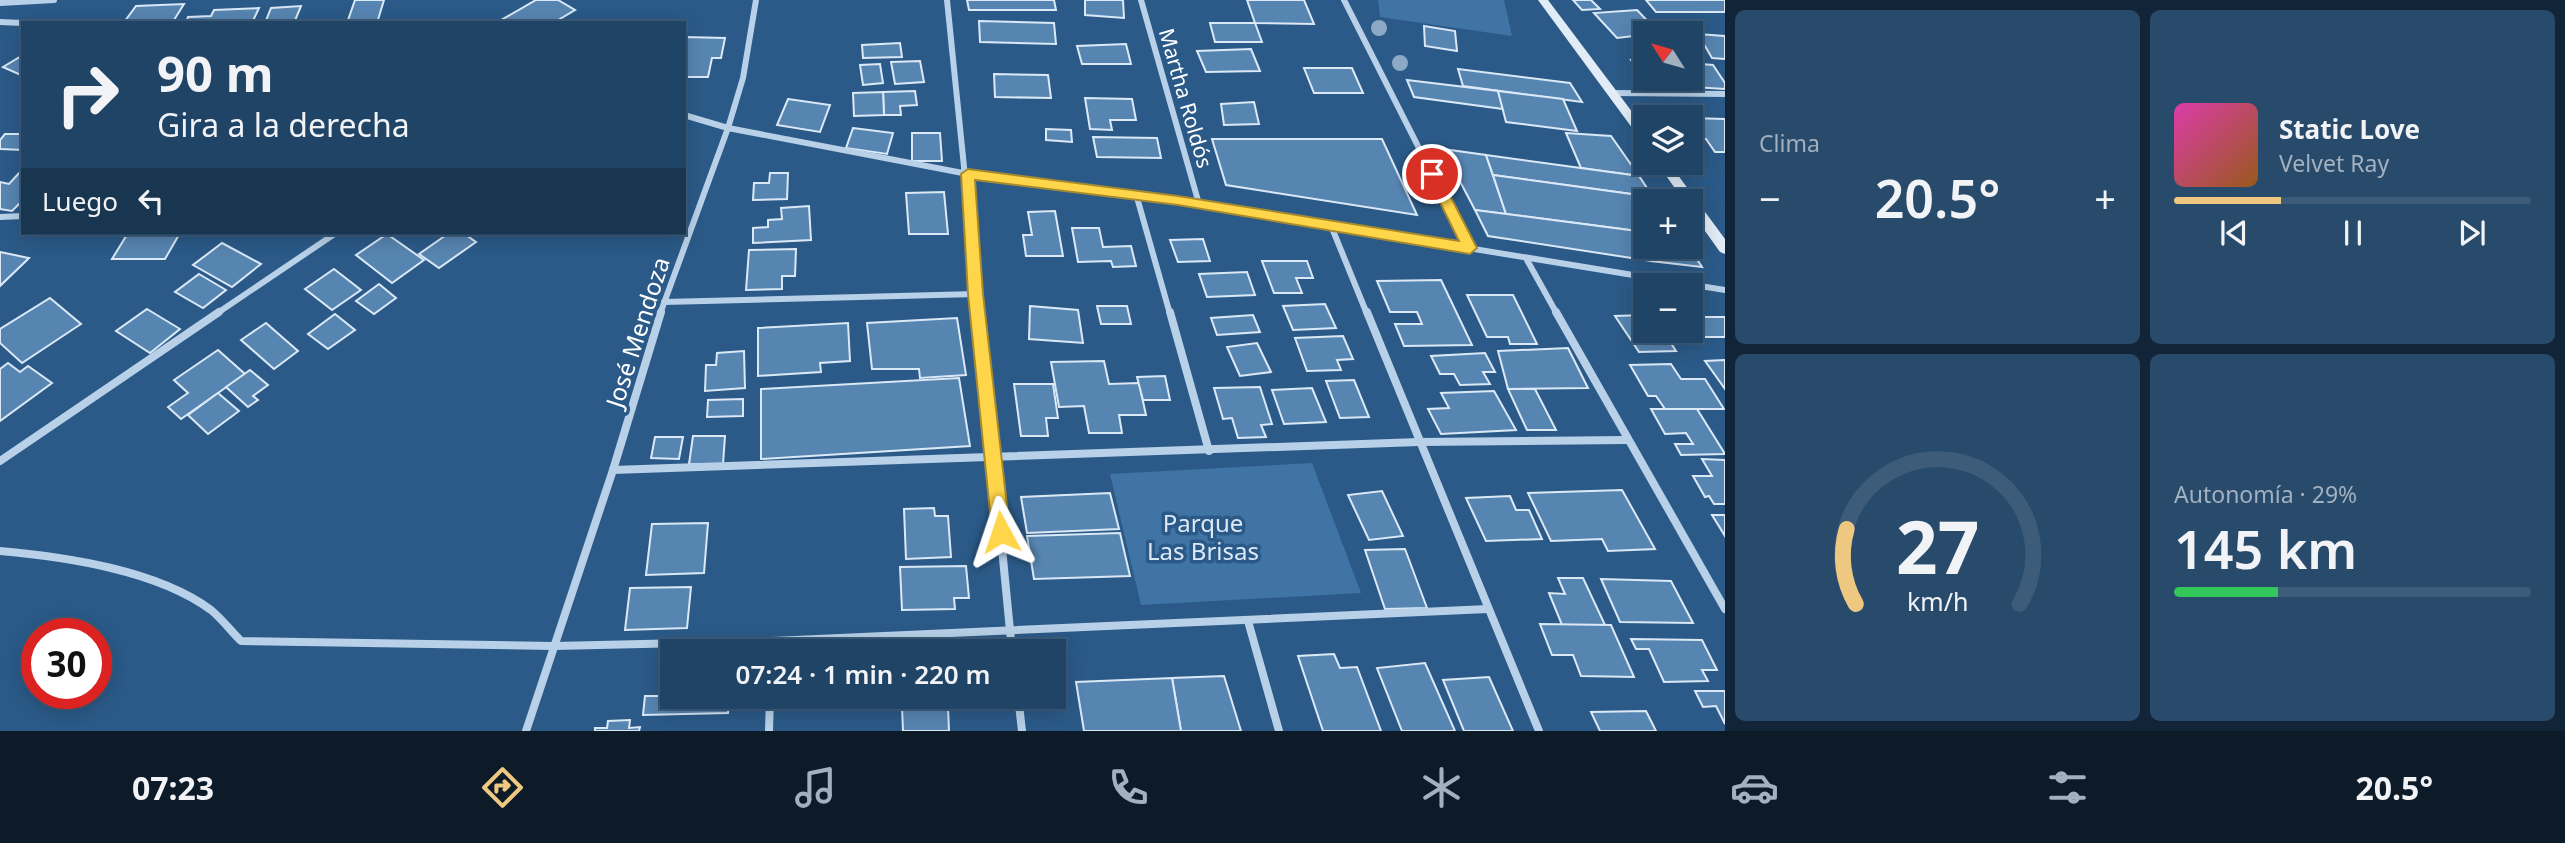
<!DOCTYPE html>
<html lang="es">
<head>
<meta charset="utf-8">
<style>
  body { margin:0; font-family:"Noto Sans",sans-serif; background:#284b6c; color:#f1f3f6; height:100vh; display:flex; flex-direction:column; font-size:26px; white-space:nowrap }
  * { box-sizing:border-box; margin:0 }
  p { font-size:23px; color:#a2b0bf }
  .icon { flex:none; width:38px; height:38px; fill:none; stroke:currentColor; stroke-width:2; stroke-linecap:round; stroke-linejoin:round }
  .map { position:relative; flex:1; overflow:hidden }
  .sheet { display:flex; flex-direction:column; gap:10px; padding:10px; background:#122538; width:840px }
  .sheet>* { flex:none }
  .banner { position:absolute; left:21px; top:21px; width:665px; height:214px; border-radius:0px; box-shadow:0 4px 18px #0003,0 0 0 2px #3d5c7a; background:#204466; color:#f1f3f6; overflow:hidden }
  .needle { width:46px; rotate:307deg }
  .tools { position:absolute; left:1633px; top:21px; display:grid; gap:14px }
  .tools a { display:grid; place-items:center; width:70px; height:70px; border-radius:0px; background:#204466; box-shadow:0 4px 18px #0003,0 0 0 2px #3d5c7a; font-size:35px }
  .speed { position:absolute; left:21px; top:618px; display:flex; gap:14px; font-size:35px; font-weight:700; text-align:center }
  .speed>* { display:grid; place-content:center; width:91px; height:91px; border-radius:50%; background:#204466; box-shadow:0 4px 18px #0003,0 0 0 2px #3d5c7a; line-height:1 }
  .speed .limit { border:10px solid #d22; background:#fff; color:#111 }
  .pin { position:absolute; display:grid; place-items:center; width:60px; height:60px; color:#fff; margin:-30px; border:4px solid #fff; border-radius:50%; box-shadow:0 2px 7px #0007 }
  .me { position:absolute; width:77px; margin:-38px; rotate:355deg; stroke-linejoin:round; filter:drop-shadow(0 0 5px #0008) }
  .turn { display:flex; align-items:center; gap:24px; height:147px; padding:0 21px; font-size:32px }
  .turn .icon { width:91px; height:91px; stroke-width:2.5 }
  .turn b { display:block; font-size:49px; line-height:60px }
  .then { display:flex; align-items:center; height:66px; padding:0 21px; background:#0003; gap:14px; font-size:26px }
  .big { font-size:52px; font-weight:600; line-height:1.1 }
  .sheet .widget { flex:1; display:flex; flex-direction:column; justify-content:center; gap:10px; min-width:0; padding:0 24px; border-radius:10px; background:#284b6c }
  .sheet .dial { align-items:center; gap:0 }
  .dial svg { height:182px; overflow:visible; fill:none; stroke:#3d5c7a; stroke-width:7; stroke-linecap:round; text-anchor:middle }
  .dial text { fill:#f1f3f6; stroke:none }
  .song { display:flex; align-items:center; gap:21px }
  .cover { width:84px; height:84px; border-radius:10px; background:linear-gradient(135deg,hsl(320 70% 55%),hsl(30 70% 35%)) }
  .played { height:7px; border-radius:4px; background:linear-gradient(90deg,#eec780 30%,#3d5c7a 30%) }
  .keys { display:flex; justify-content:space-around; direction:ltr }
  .heat { display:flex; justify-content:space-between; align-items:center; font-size:38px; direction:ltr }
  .charge { height:10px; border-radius:5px; background:linear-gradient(90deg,#34c759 29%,#3d5c7a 0) }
  .sheet .tiles { flex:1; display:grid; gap:10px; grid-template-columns:repeat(2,1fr) }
  .trip { position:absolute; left:660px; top:639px; width:406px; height:70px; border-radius:0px; background:#204466; box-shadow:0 4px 18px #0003,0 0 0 2px #3d5c7a; font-weight:600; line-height:70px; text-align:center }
  .menu { display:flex; height:112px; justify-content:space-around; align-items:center; background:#0d1b29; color:#a2b0bf }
  .menu .icon { width:49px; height:49px }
  .menu .current { color:#eec780 }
  .menu b { font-size:32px; color:#f1f3f6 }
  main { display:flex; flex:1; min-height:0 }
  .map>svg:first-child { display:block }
</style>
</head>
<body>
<main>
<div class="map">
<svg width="1725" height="731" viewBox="0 0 1725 731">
  <rect width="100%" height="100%" fill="#2b5a88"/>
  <g fill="#4074a4">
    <path d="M 1378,0 L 1504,0 L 1512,36 L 1380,17 Z"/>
    <path d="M 1312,463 L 1361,593 L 1141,605 L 1110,474 Z"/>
  </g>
  <g fill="#5785b1" stroke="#dbe9f7" stroke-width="2">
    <path d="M 355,0 L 384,0 L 377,23 L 347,23 Z"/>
    <path d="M 536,0 L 558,0 L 575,10 L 553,23 L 496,23 Z"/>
    <path d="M 967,0 L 1054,0 L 1056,10 L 969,10 Z"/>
    <path d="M 1085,0 L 1123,0 L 1124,18 L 1085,15 Z"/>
    <path d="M 1247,0 L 1304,0 L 1314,24 L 1255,23 Z"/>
    <path d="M 1573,0 L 1591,0 L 1600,9 L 1582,10 Z"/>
    <path d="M 1646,0 L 1725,0 L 1725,12 L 1656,12 Z"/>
    <path d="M 184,4 L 174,20 L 125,21 L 136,6 Z"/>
    <path d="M 301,6 L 294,23 L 265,23 L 271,8 Z"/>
    <path d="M 259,8 L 252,23 L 186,23 L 188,17 L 211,16 L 214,10 Z"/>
    <path d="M 1637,10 L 1659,33 L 1617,38 L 1594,13 Z"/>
    <path d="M 979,21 L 1054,23 L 1056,44 L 980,42 Z"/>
    <path d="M 1210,23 L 1255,23 L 1262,42 L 1215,42 Z"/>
    <path d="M 1424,26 L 1455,31 L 1457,51 L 1425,46 Z"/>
    <path d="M 1698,34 L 1725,36 L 1725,59 L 1712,58 Z"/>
    <path d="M 685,37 L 725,38 L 721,58 L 712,58 L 708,77 L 684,77 Z"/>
    <path d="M 900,43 L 902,57 L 863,58 L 862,45 Z"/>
    <path d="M 1126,44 L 1131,64 L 1082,64 L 1077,46 Z"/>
    <path d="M 1251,49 L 1260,71 L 1206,72 L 1197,51 Z"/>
    <path d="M 23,55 L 23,76 L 3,67 Z"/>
    <path d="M 1631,60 L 1645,61 L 1645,79 L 1690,79 L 1690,63 L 1713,65 L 1725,83 L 1725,89 L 1645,84 Z"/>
    <path d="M 920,61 L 924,82 L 895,84 L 891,62 Z"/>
    <path d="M 880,64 L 883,83 L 863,85 L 860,65 Z"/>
    <path d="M 1304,68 L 1352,68 L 1363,93 L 1314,93 Z"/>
    <path d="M 1458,69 L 1570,83 L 1582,102 L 1463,86 Z"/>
    <path d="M 994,74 L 1048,75 L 1051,98 L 995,97 Z"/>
    <path d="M 1407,80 L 1498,91 L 1503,109 L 1414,97 Z"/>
    <path d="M 915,91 L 917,105 L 900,106 L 901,115 L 884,115 L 883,92 Z"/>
    <path d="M 1498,91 L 1563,99 L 1577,131 L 1506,122 Z"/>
    <path d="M 883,92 L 884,115 L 854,116 L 853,93 Z"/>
    <path d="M 1085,98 L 1132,99 L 1136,120 L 1110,120 L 1112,130 L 1090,129 Z"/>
    <path d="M 788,99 L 830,105 L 820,132 L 777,125 Z"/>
    <path d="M 1254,102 L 1259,124 L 1224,125 L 1221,104 Z"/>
    <path d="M 1690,118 L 1725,119 L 1725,152 L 1715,152 L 1706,139 L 1691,139 Z"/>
    <path d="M 853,128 L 893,133 L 887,154 L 846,148 Z"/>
    <path d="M 1046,129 L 1071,130 L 1072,142 L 1046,140 Z"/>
    <path d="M 912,133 L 940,133 L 942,161 L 912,161 Z"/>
    <path d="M 1566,133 L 1611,136 L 1639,176 L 1581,168 Z"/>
    <path d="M 5,134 L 23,134 L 23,150 L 0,149 L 0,140 Z"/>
    <path d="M 1093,137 L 1157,138 L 1161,158 L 1097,157 Z"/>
    <path d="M 1212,139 L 1382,139 L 1417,215 L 1226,185 Z"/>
    <path d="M 1443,149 L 1486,155 L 1506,214 L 1475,210 Z"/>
    <path d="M 1486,155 L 1639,176 L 1653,197 L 1493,175 Z"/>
    <path d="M 19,173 L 23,174 L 23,200 L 12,211 L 0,209 L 0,182 L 9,184 Z"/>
    <path d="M 770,173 L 788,173 L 787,199 L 753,200 L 754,183 L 769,183 Z"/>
    <path d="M 1493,175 L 1653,197 L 1656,201 L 1645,201 L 1645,232 L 1506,214 Z"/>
    <path d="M 944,192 L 948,234 L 909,234 L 906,193 Z"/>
    <path d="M 809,206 L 811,240 L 753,243 L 753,228 L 768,227 L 768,220 L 782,219 L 781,208 Z"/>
    <path d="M 1475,210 L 1637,231 L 1651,261 L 1488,236 Z"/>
    <path d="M 1055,211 L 1063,256 L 1026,256 L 1023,235 L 1032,235 L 1028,212 Z"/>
    <path d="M 1072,228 L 1099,228 L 1103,247 L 1131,246 L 1136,266 L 1113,267 L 1111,261 L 1078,262 Z"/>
    <path d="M 1637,231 L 1645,232 L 1645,247 L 1689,247 L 1702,267 L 1651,261 Z"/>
    <path d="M 128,233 L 180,233 L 165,259 L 112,259 Z"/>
    <path d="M 449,233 L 463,233 L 476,242 L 439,268 L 419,254 Z"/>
    <path d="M 387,234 L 424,260 L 392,283 L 356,255 Z"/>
    <path d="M 1203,239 L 1210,261 L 1178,262 L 1170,240 Z"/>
    <path d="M 222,243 L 261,264 L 232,287 L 193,265 Z"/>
    <path d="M 796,249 L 795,276 L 782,276 L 782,289 L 746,290 L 749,250 Z"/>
    <path d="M 0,252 L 29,258 L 0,286 Z"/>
    <path d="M 1262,261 L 1307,261 L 1313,278 L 1296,278 L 1302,293 L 1274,293 Z"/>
    <path d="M 334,269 L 361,290 L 332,310 L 305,289 Z"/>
    <path d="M 1247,272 L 1255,295 L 1207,297 L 1199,274 Z"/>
    <path d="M 199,274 L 226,290 L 203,308 L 175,292 Z"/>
    <path d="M 1441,280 L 1472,345 L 1404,346 L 1395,324 L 1422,324 L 1417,312 L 1390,312 L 1377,281 Z"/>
    <path d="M 379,284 L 396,298 L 374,314 L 356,301 Z"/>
    <path d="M 1467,295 L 1513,295 L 1537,344 L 1510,344 L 1508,337 L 1487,337 Z"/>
    <path d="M 50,298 L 81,324 L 22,363 L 0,343 L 0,329 Z"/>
    <path d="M 1325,304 L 1336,328 L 1293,330 L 1283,306 Z"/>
    <path d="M 1030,306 L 1078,310 L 1083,343 L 1029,339 Z"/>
    <path d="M 1097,306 L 1127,306 L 1131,324 L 1101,324 Z"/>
    <path d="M 147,309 L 180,329 L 150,353 L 116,331 Z"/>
    <path d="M 335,314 L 355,330 L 328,349 L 308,334 Z"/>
    <path d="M 1253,315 L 1260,332 L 1217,335 L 1211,318 Z"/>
    <path d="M 1645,315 L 1645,331 L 1663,331 L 1676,351 L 1639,352 L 1615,316 Z"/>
    <path d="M 1690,317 L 1725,317 L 1725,337 L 1691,337 L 1687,331 L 1690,331 Z"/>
    <path d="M 957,318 L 966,375 L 920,378 L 919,369 L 872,369 L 867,323 Z"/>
    <path d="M 266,323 L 298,351 L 274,369 L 241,340 Z"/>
    <path d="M 848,323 L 850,361 L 820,363 L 821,372 L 758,376 L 758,328 Z"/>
    <path d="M 1343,336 L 1353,359 L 1337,360 L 1341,370 L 1307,371 L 1295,338 Z"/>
    <path d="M 1257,343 L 1271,372 L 1240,376 L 1227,347 Z"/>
    <path d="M 1568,348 L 1588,388 L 1508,389 L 1498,351 Z"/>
    <path d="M 218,350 L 245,374 L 181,419 L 168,407 L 188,393 L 174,380 Z"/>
    <path d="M 744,351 L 745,388 L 705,391 L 706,365 L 716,365 L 717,353 Z"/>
    <path d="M 1485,353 L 1495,372 L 1483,372 L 1490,384 L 1460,385 L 1454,374 L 1440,374 L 1431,356 Z"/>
    <path d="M 1725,360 L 1725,389 L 1705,361 Z"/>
    <path d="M 1104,361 L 1109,384 L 1139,383 L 1146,415 L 1119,415 L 1122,433 L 1089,433 L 1084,406 L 1059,407 L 1051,362 Z"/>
    <path d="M 8,363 L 20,372 L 28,366 L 52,383 L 0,421 L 0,369 Z"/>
    <path d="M 1671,364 L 1681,379 L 1705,379 L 1724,409 L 1665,409 L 1656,396 L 1648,396 L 1630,365 Z"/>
    <path d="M 250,370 L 268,385 L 253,396 L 258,400 L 248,407 L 226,387 Z"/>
    <path d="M 1165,376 L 1170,400 L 1143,400 L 1137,377 Z"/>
    <path d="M 959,378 L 970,446 L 761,459 L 761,389 Z"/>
    <path d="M 1354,380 L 1369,417 L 1340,418 L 1326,381 Z"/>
    <path d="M 1014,384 L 1053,384 L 1058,418 L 1046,418 L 1048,436 L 1021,436 Z"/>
    <path d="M 1260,387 L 1272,424 L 1261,425 L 1266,437 L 1238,438 L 1232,418 L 1223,419 L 1214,388 Z"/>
    <path d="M 1312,388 L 1326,422 L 1284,424 L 1272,390 Z"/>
    <path d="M 1508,389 L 1535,389 L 1556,430 L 1527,430 Z"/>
    <path d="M 1494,391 L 1516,430 L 1441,434 L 1428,409 L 1449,408 L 1441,393 Z"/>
    <path d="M 218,393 L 239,411 L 208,434 L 188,415 Z"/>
    <path d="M 743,399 L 743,416 L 707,417 L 708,400 Z"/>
    <path d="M 1651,409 L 1697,409 L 1725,454 L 1681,455 L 1675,444 L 1693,444 L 1686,433 L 1665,434 Z"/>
    <path d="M 693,436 L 725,436 L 723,464 L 689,464 Z"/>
    <path d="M 655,437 L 683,437 L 679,459 L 651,458 Z"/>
    <path d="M 1702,459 L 1725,460 L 1725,504 L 1714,504 L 1709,496 L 1705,497 L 1693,476 L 1712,476 Z"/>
    <path d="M 1622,490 L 1655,549 L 1608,551 L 1602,539 L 1551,541 L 1528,493 Z"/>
    <path d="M 1382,491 L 1403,536 L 1369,540 L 1348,495 Z"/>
    <path d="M 1110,493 L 1119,529 L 1027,533 L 1021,497 Z"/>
    <path d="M 1510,496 L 1516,510 L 1529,510 L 1542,539 L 1486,541 L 1466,498 Z"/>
    <path d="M 934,508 L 935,516 L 948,516 L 951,557 L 906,559 L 904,509 Z"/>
    <path d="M 1712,515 L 1725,515 L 1725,536 Z"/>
    <path d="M 708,523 L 704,573 L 646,575 L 652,524 Z"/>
    <path d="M 1120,533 L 1130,576 L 1034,579 L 1027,536 Z"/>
    <path d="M 1405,549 L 1427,608 L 1385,609 L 1365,550 Z"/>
    <path d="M 966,566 L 969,598 L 954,598 L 955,609 L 902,610 L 900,567 Z"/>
    <path d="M 1558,578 L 1583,578 L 1605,625 L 1562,625 L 1549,593 L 1565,594 Z"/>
    <path d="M 1601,579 L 1671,581 L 1693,623 L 1620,622 Z"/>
    <path d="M 691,587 L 687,628 L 625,630 L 630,588 Z"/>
    <path d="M 1540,624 L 1611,625 L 1634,677 L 1581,676 L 1573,655 L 1552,655 Z"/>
    <path d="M 1631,639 L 1702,640 L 1717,670 L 1702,670 L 1708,681 L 1664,682 L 1649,649 L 1636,649 Z"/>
    <path d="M 1334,654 L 1340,668 L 1357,667 L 1381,731 L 1323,731 L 1298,656 Z"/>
    <path d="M 1425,663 L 1455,731 L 1402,731 L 1377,668 Z"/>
    <path d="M 1224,676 L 1241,731 L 1181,731 L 1172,678 Z"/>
    <path d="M 1489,677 L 1513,731 L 1464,731 L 1443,680 Z"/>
    <path d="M 1172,678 L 1181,731 L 1084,731 L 1076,682 Z"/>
    <path d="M 1695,691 L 1725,691 L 1725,724 L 1716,706 L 1703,707 Z"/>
    <path d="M 645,696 L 729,696 L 728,713 L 643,715 Z"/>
    <path d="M 948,706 L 949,731 L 903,731 L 902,707 Z"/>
    <path d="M 1646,711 L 1656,731 L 1600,731 L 1591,712 Z"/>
    <path d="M 630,720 L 629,728 L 640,727 L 639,731 L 595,731 L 595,728 L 607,728 L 608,721 Z"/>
  </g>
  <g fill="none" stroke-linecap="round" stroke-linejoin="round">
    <g stroke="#b8d1e8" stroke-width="6">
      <path d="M 756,0 L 743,78 L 728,128 L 968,174 L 1199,204 L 1725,290"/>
      <path d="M 947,0 L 979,314"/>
      <path d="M 1141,0 L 1199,204"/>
      <path d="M 1344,0 L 1470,249"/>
      <path d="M 0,3 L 54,0"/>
      <path d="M 0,22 L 23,23"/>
      <path d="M 1613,93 L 1725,94"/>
      <path d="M 1136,194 L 1170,314"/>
      <path d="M 0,217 L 23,216"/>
      <path d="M 1332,228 L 1367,314"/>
      <path d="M 1527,260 L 1557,314"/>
      <path d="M 664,302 L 976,294"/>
      <path d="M 216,314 L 336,233"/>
      <path d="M 660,314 L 728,128 L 684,115"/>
    </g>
    <g stroke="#b8d1e8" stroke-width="8">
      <path d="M 979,312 L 1012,651"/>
      <path d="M 1170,312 L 1209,451"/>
      <path d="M 1367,312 L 1539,731"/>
      <path d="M 1556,312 L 1725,609"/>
      <path d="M 0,461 L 219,312"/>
      <path d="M 613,470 L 1419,442 L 1626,440"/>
      <path d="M 0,551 C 66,557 157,570 211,610 C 222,619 231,631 241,641 L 554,646 L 772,641 L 1488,609"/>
      <path d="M 1248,621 L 1279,731"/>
      <path d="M 1018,696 L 1022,731"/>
      <path d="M 526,731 L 613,470 L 661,312"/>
      <path d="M 769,731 L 770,696"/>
    </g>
    <g fill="#e1ecf7" fill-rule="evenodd">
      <path d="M 1538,0 L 1548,0 L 1645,129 L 1645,141 L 1641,140 Z"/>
      <path d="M 1657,163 L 1669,163 L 1725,239 L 1725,254 L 1720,252 L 1690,210 L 1690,201 L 1684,201 Z"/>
    </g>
  </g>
  <g fill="#8ca9c5">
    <circle cx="1379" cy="28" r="8"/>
    <circle cx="1400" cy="63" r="8"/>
  </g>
  <path fill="#ffd54a" stroke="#a68a30" stroke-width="2" d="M 968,169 L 1178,196 L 1459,241 L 1426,174 L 1432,169 L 1439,174 L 1477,248 L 1470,254 L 1178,205 L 975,180 L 983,294 L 1010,532 L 1007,538 L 1001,540 L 994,538 L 992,532 L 968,294 L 961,174 Z"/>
  <g text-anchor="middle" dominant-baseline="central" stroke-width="7" stroke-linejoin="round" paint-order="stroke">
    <g font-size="21" fill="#fff" stroke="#2b5a88">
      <text transform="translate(1186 98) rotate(74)">Martha Roldós</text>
    </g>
    <g font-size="24" fill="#fff" stroke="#2b5a88">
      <text transform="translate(637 332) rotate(-72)">José Mendoza</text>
    </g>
    <g font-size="24" fill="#dbe9f7" stroke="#2b5a88">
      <text x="1203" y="522">Parque<tspan x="1203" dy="28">Las Brisas</tspan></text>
    </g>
  </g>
</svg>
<div class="tools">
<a><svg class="needle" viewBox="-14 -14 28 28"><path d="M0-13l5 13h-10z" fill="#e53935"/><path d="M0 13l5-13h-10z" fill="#a2b0bf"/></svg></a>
<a><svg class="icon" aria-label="layers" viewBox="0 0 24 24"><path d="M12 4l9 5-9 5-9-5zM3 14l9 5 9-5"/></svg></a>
<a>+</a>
<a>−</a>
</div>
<div class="speed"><div class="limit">30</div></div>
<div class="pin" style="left:1432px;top:174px;background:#d93025"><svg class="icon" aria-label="arrive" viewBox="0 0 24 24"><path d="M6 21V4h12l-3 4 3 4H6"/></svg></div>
<svg class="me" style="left:1001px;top:532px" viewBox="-20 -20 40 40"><path d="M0-17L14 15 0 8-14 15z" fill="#ffd54a" stroke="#fff" stroke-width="4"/></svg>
<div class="trip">07:24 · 1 min · 220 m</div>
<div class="banner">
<div class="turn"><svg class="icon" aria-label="right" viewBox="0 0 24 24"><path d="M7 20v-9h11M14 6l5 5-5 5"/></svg><div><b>90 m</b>Gira a la derecha</div></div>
<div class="then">Luego<svg class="icon" aria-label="left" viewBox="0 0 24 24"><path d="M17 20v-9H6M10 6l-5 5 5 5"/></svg></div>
</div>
</div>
<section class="sheet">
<div class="tiles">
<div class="widget"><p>Clima</p>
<div class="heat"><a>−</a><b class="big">20.5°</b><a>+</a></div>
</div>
<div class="widget">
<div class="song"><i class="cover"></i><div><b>Static Love</b><p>Velvet Ray</p></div></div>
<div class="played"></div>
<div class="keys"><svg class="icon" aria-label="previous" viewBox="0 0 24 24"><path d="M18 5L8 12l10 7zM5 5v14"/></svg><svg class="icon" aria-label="pause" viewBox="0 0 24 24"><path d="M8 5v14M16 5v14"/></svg><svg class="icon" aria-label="next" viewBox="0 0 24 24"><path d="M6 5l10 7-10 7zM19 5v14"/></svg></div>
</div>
<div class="widget dial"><svg viewBox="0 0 100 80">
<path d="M14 69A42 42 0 1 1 86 69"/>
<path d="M14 69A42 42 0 0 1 10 36" stroke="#eec780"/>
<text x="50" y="56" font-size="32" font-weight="700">27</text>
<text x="50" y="72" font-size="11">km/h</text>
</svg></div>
<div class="widget"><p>Autonomía · 29%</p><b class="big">145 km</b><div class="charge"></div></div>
</div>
</section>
</main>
<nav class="menu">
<b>07:23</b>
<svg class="icon current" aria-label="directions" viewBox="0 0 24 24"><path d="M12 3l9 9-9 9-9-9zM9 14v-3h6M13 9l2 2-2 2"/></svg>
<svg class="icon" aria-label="music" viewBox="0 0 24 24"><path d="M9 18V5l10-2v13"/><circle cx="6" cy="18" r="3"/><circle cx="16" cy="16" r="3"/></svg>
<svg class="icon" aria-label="phone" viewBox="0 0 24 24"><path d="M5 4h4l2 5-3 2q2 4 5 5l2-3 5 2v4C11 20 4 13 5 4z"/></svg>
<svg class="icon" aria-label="climate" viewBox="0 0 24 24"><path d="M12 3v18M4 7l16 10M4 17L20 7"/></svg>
<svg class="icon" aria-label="car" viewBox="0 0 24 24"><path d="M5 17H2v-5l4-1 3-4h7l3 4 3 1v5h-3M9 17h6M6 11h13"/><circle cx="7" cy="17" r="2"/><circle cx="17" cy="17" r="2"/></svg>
<svg class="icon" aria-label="filters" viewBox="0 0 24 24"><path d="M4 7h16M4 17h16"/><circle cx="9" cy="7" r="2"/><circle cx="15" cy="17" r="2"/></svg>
<b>20.5°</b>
</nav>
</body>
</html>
